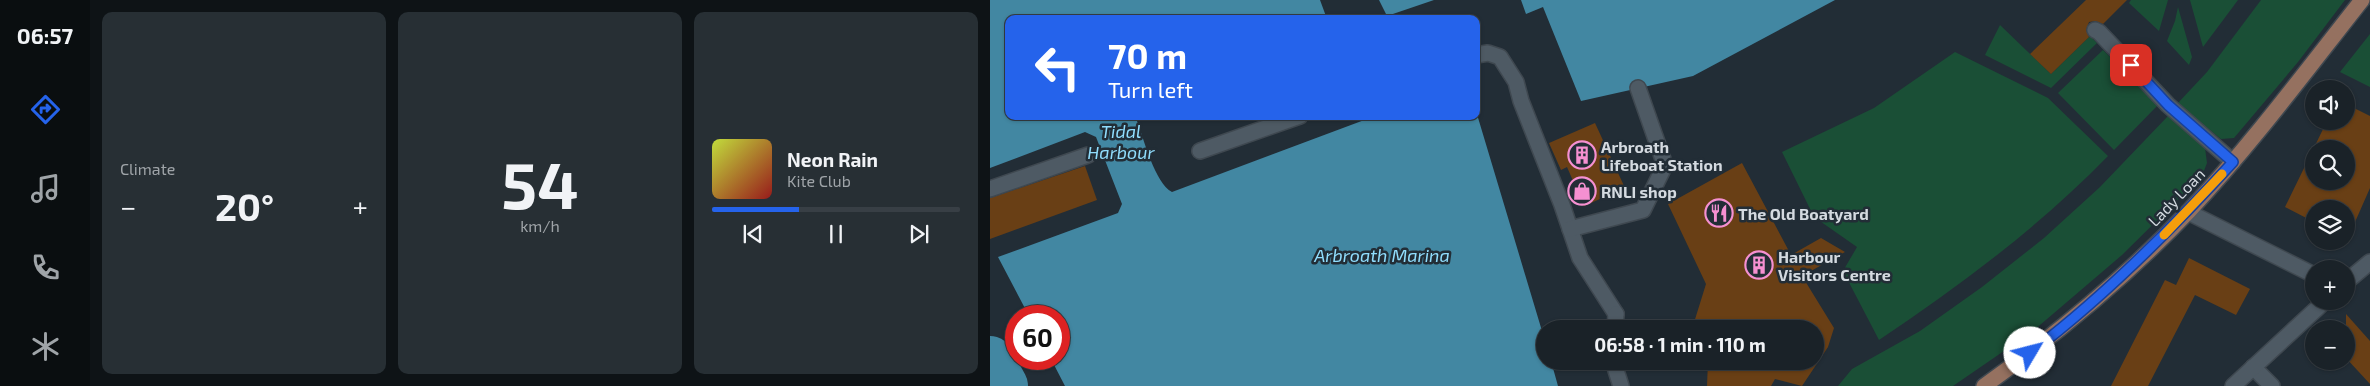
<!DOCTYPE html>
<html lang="en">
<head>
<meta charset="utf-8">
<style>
  body { margin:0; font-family:"Exo 2",sans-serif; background:#272f34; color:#f1f3f6; height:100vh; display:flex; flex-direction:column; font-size:19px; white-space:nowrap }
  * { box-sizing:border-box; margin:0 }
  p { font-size:16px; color:#9fa4a8 }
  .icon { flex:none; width:28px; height:28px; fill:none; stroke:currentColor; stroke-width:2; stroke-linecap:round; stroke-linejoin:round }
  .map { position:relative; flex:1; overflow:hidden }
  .sheet { display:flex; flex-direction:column; gap:12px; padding:12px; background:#0e1316; width:900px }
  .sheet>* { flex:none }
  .hud { position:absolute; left:15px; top:15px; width:475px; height:105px; border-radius:10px; box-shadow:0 1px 4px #0004,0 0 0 1px #383f45; background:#2563eb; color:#fff; overflow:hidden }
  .fabs { position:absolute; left:1315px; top:80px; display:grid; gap:10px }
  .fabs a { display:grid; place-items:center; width:50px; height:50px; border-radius:50%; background:#1a2228; box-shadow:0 1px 4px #0004,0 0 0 1px #383f45; font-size:25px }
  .speed { position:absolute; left:15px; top:305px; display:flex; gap:10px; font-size:25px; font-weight:700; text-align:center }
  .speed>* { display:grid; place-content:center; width:65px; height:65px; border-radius:50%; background:#1a2228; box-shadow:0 1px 4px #0004,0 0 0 1px #383f45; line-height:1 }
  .speed .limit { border:8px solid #d22; background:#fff; color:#111 }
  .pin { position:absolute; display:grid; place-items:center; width:42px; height:42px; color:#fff; margin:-21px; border-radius:10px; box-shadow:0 2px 8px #0006 }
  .me { position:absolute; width:55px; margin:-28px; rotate:53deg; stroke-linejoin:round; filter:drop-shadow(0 0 4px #0008) }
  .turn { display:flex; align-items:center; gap:18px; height:105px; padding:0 20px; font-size:22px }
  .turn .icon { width:65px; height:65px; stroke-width:2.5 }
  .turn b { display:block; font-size:35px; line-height:42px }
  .big { font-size:38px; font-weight:700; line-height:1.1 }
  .sheet .tile { flex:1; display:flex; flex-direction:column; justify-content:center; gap:8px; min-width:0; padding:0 18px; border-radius:10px; background:#272f34 }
  .sheet .dial { align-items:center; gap:0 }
  .dial b { font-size:65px; line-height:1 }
  .song { display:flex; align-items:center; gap:15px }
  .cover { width:60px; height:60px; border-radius:8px; background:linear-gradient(135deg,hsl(70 70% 55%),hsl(0 70% 35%)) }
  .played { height:5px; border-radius:2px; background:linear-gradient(90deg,#2563eb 35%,#383f45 35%) }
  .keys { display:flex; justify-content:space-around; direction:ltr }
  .heat { display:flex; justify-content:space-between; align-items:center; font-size:28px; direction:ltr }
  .sheet .tiles { flex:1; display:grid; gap:12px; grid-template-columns:repeat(3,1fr) }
  .trip { position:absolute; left:546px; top:320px; width:288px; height:50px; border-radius:25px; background:#1a2228; box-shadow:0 1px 4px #0004,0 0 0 1px #383f45; font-weight:700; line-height:50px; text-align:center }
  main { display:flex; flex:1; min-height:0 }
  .menu { display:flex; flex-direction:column; width:90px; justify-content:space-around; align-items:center; background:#0a0e10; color:#9fa4a8 }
  .menu .icon { width:35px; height:35px }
  .menu .current { color:#2563eb }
  .menu b { font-size:22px; color:#f1f3f6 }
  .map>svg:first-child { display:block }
</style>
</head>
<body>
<main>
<nav class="menu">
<b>06:57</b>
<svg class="icon current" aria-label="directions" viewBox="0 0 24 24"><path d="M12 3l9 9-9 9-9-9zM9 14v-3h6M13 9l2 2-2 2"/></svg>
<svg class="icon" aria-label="music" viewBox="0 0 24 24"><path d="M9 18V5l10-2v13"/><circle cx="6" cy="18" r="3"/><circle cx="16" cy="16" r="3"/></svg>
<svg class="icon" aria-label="phone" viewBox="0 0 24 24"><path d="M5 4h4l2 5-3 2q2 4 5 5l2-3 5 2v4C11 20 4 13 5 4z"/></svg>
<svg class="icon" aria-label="climate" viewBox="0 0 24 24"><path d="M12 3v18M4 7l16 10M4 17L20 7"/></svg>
</nav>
<section class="sheet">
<div class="tiles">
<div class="tile"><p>Climate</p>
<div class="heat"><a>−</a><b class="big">20°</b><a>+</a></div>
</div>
<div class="tile dial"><b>54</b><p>km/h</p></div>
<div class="tile">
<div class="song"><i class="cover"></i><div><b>Neon Rain</b><p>Kite Club</p></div></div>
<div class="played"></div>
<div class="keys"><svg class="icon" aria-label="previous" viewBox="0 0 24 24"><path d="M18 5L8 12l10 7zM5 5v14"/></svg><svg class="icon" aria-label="pause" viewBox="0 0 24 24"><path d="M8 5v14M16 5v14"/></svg><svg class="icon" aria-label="next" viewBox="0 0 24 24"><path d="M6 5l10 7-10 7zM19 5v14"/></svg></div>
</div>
</div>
</section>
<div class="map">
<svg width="1380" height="386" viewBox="0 0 1380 386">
  <rect width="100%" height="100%" fill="#222d36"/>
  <g fill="#1a4f36">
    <path d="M 1141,0 L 1178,0 L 1169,31 L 1139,3 Z"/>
    <path d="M 1200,0 L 1248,0 L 1213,47 Z"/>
    <path d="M 1271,0 L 1355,0 L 1308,62 L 1244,138 L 1231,139 L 1187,104 L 1217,72 Z"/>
    <path d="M 1188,7 L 1202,57 L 1199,65 L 1177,41 L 1185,21 Z"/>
    <path d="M 1010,25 L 1061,74 L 1100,36 L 1107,43 L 1061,88 L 995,55 Z"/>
    <path d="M 1380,34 L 1380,87 L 1350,72 Z"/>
    <path d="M 1113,50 L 1168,105 L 1124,150 L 1068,93 Z"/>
    <path d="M 965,52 L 1058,98 L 1118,156 C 1049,227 971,285 889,340 L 853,271 L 867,247 L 824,217 L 792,152 L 884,108 Z"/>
    <path d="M 1178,116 L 1215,148 L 1217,163 L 1212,176 L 1132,255 L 1043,331 L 963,386 L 848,386 L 862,369 L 930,331 L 992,287 L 1054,238 L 1110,187 Z"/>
  </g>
  <g fill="#4287a2">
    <path d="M 0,0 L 330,0 L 337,19 L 19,19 L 19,116 L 149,116 L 147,121 C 154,140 165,183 182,192 L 385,116 L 486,116 L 486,111 L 555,341 L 555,361 L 561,361 L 568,386 L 75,386 L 61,359 L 69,359 L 69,316 L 39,316 L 8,257 L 128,213 L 132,204 L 106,137 L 95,132 L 0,168 Z"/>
    <path d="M 389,0 L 444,0 L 397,16 Z"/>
    <path d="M 531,0 L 845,0 L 703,76 L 591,101 L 553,7 L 536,14 Z"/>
  </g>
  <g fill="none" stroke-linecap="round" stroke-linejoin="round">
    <path stroke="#4287a2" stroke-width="48" d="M 0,360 L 14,386"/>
  </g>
  <g fill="#693f15" fill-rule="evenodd">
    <path d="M 1096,0 L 1137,0 L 1113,24 L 1105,21 L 1099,22 L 1096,30 L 1099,37 L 1061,74 L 1040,54 Z"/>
    <path d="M 1360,106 L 1380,116 L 1380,188 L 1358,238 L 1356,209 L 1324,209 L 1324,222 L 1295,207 L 1337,121 L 1356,121 L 1356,114 ZM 1324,149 L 1356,149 L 1356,181 L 1324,181 Z"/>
    <path d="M 605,123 L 635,188 L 594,206 L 577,167 L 571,170 L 559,143 Z"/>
    <path d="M 752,163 L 801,255 L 831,238 L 855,252 L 812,276 L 844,328 L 838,347 L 812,386 L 785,379 L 781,386 L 717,386 L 718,361 L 825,361 L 825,329 L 702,329 L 716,284 L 678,204 Z"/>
    <path d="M 95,166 L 107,200 L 0,239 L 0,198 Z"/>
    <path d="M 1199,258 L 1260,289 L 1246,315 L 1205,295 L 1158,386 L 1121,386 L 1175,280 L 1186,285 Z"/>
    <path d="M 1356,314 L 1380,341 L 1380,384 L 1356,358 Z"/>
  </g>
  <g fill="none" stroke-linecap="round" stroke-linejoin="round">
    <g stroke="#3f4850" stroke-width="18">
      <g id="service">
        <path d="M 1105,30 L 1109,32 L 1178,105 L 1243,162"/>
        <path d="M 486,55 L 498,53 L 510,57 L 526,82 L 531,101 L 572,205 L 590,258 L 626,314"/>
        <path d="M 210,151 L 310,116"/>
        <path d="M 0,189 L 98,155"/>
        <path d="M 1198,212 L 1324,275"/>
        <path d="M 580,229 L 653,210 L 675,165 L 648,88"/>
        <path d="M 1263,367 L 1282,386"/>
      </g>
    </g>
    <g stroke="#3f4850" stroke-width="18">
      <g id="minor">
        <path d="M 1356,282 L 1380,262"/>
        <path d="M 625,329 L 626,314"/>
        <path d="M 623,361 L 631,386"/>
        <path d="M 1243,386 L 1335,301"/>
      </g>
    </g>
    <g stroke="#3f4850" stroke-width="18">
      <path id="primary" d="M 994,386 C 1067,334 1137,276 1199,211 C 1261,145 1316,71 1372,0"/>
    </g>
    <use href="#service" stroke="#4e5a64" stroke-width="15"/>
    <use href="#minor" stroke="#4e5a64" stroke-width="15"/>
    <use href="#primary" stroke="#957160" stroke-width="15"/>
  </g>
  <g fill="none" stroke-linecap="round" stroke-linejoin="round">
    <g stroke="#184099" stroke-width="12">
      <path id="route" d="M 1040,353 C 1114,297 1180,231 1243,162 L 1178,105 L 1141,65"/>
    </g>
    <use href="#route" stroke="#2563eb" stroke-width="9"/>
    <path stroke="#f59e0b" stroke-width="9" d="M 1174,235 L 1232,174"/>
  </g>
  <defs>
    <g id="building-ring" transform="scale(1.4375)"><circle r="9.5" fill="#222d36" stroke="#f590d1" stroke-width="1.5"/><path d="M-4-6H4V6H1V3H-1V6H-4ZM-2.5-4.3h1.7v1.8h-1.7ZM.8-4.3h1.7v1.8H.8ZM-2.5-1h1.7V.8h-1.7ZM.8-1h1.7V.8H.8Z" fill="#f590d1"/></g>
    <g id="shop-ring" transform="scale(1.4375)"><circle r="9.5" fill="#222d36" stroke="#f590d1" stroke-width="1.5"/><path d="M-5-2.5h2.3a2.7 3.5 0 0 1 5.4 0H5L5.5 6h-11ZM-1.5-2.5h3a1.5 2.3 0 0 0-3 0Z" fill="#f590d1"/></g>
    <g id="restaurant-ring" transform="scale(1.4375)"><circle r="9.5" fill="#222d36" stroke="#f590d1" stroke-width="1.5"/><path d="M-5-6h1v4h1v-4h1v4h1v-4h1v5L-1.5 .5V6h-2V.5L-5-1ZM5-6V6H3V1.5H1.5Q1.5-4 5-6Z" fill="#f590d1"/></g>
  </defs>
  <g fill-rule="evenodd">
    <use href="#building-ring" x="592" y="155"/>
    <use href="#shop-ring" x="592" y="191"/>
    <use href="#restaurant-ring" x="729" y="213"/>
    <use href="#building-ring" x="769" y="265"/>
  </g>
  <g text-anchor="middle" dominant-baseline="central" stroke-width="5" stroke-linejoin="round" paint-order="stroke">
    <g font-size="16" font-weight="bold" fill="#d4dae0" stroke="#222d36" text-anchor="start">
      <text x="611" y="146">Arbroath<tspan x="611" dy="18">Lifeboat Station</tspan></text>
      <text x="611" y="191">RNLI shop</text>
      <text x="748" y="213">The Old Boatyard</text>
      <text x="788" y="256">Harbour<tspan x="788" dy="18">Visitors Centre</tspan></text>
    </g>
    <g font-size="16" fill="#d4dae0" stroke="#222d36">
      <text transform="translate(1186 197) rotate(-46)">Lady Loan</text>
    </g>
    <g font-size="18" font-style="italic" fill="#90ddfd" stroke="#222d36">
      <text x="131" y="131">Tidal<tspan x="131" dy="21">Harbour</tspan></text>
      <text x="392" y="255">Arbroath Marina</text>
    </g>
  </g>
</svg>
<div class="fabs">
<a><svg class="icon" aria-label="sound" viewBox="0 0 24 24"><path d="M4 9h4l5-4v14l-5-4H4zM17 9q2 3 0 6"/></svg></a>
<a><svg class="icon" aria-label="search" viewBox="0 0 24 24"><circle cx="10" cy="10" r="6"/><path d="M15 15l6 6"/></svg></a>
<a><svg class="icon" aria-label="layers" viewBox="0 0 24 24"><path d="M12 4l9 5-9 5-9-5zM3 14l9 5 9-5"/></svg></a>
<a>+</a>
<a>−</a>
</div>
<div class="speed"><div class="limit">60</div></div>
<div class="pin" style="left:1141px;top:65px;background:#d93025"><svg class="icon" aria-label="arrive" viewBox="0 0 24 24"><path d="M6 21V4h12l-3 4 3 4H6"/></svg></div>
<svg class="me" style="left:1040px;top:353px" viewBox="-20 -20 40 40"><circle r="19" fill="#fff"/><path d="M0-13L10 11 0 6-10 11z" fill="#2563eb"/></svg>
<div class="trip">06:58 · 1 min · 110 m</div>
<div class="hud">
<div class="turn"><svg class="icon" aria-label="left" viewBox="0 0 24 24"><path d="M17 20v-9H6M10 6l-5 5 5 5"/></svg><div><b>70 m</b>Turn left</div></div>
</div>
</div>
</main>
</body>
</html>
